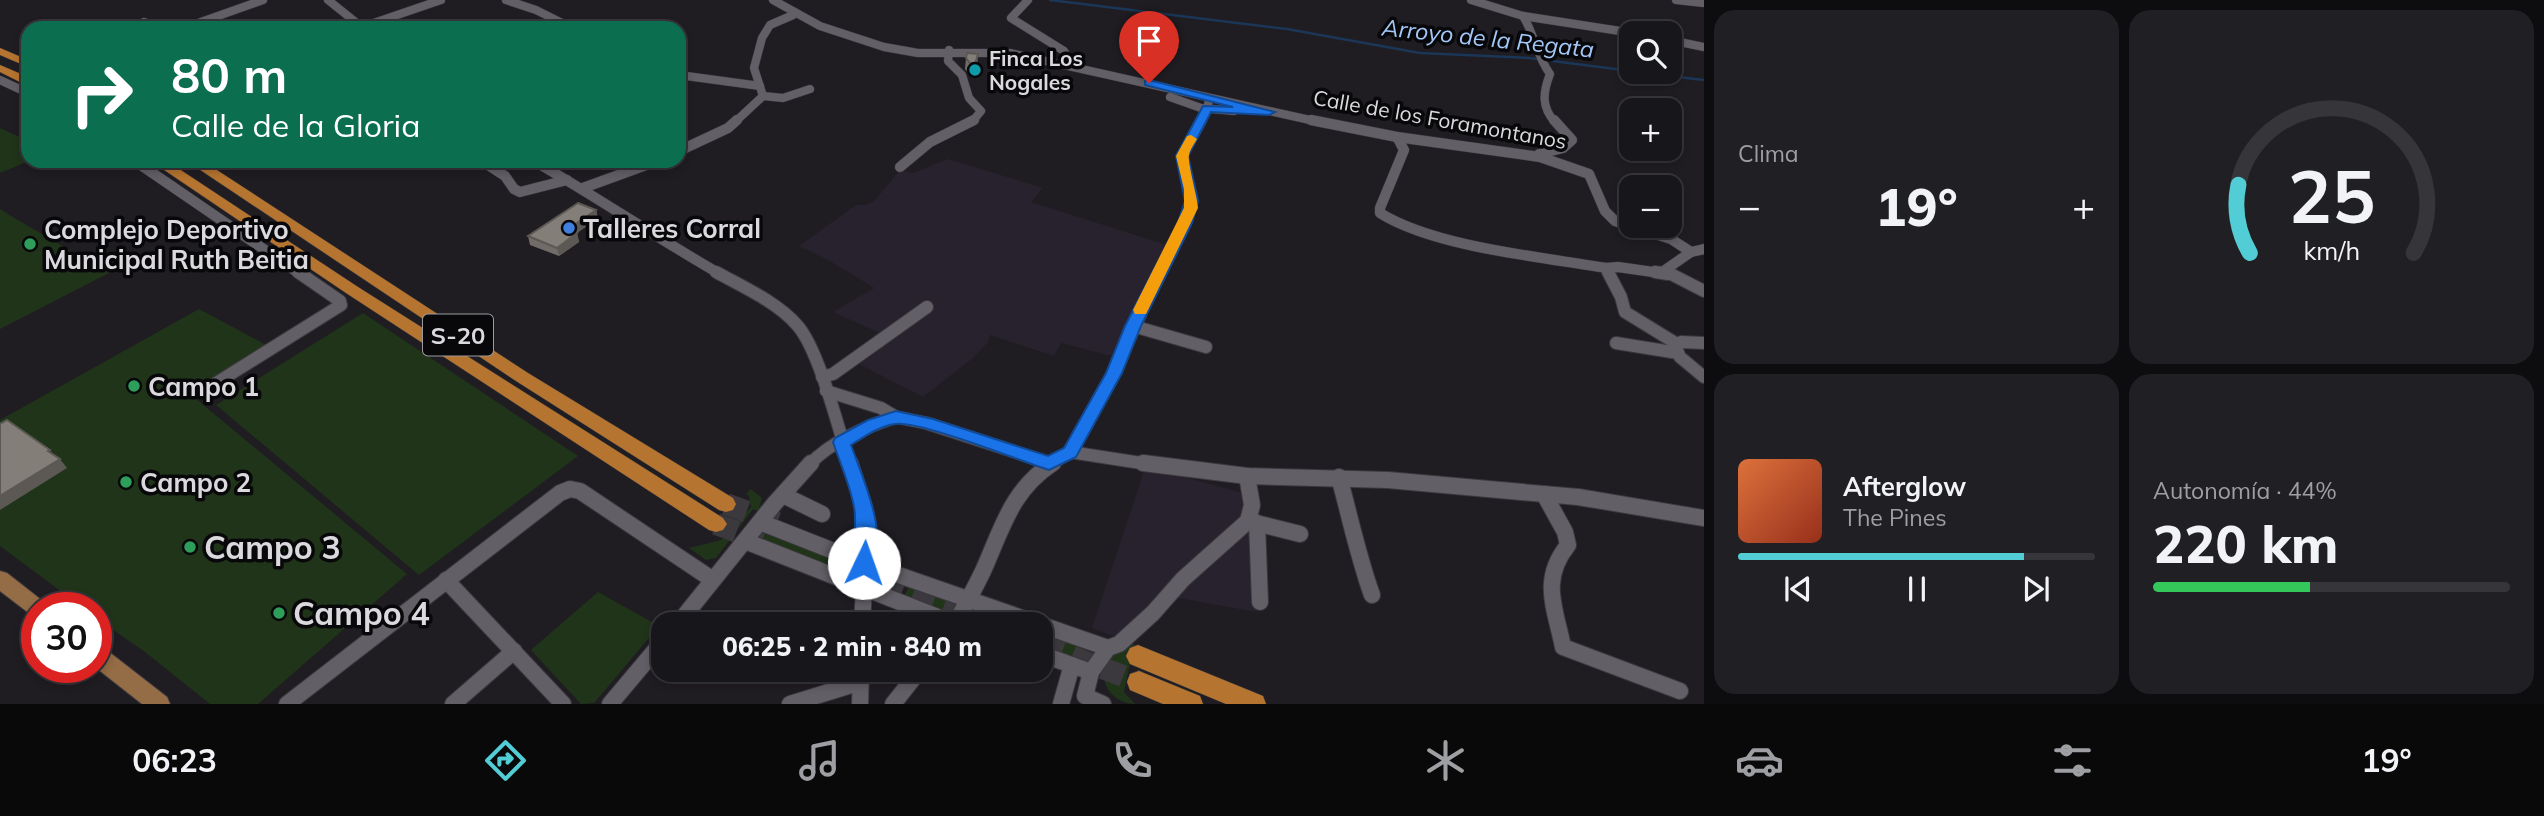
<!DOCTYPE html>
<html lang="es">
<head>
<meta charset="utf-8">
<style>
  body { margin:0; font-family:Mulish,sans-serif; background:#201f23; color:#f1f3f6; height:100vh; display:flex; flex-direction:column; font-size:26px; white-space:nowrap }
  * { box-sizing:border-box; margin:0 }
  p { font-size:23px; color:#9e9fa2 }
  .icon { flex:none; width:38px; height:38px; fill:none; stroke:currentColor; stroke-width:2; stroke-linecap:round; stroke-linejoin:round }
  .map { position:relative; flex:1; overflow:hidden }
  .sheet { display:flex; flex-direction:column; gap:10px; padding:10px; background:#0d0c0e; width:840px }
  .sheet>* { flex:none }
  .guide { position:absolute; left:21px; top:21px; width:665px; height:147px; border-radius:21px; box-shadow:0 4px 10px #0003,0 0 0 2px #363539; background:#0b6e4f; color:#fff; overflow:hidden }
  .buttons { position:absolute; left:1619px; top:21px; display:grid; gap:14px }
  .buttons a { display:grid; place-items:center; width:63px; height:63px; border-radius:14px; background:#17161a; box-shadow:0 4px 10px #0003,0 0 0 2px #363539; font-size:35px }
  .speed { position:absolute; left:21px; top:592px; display:flex; gap:14px; font-size:35px; font-weight:700; text-align:center }
  .speed>* { display:grid; place-content:center; width:91px; height:91px; border-radius:50%; background:#17161a; box-shadow:0 4px 10px #0003,0 0 0 2px #363539; line-height:1 }
  .speed .limit { border:10px solid #d22; background:#fff; color:#111 }
  .pin { position:absolute; display:grid; place-items:center; width:60px; height:60px; color:#fff; margin:-72px -30px; border-radius:50% 50% 50% 0; rotate:-45deg; box-shadow:0 0 7px #0007 }
  .pin .icon { rotate:45deg }
  .me { position:absolute; width:77px; margin:-38px; rotate:3deg; stroke-linejoin:round; filter:drop-shadow(0 0 5px #0008) }
  .turn { display:flex; align-items:center; gap:24px; height:147px; padding:0 35px; font-size:32px }
  .turn .icon { width:91px; height:91px; stroke-width:2.5 }
  .turn b { display:block; font-size:49px; line-height:60px }
  .big { font-size:52px; font-weight:800; line-height:1.1 }
  .sheet .card { flex:1; display:flex; flex-direction:column; justify-content:center; gap:10px; min-width:0; padding:0 24px; border-radius:21px; background:#201f23 }
  .sheet .dial { align-items:center; gap:0 }
  .dial svg { height:182px; overflow:visible; fill:none; stroke:#363539; stroke-width:7; stroke-linecap:round; text-anchor:middle }
  .dial text { fill:#f1f3f6; stroke:none }
  .song { display:flex; align-items:center; gap:21px }
  .cover { width:84px; height:84px; border-radius:10px; background:linear-gradient(135deg,hsl(20 70% 55%),hsl(10 70% 35%)) }
  .played { height:7px; border-radius:4px; background:linear-gradient(90deg,#52ccd5 80%,#363539 80%) }
  .keys { display:flex; justify-content:space-around; direction:ltr }
  .heat { display:flex; justify-content:space-between; align-items:center; font-size:38px; direction:ltr }
  .charge { height:10px; border-radius:5px; background:linear-gradient(90deg,#34c759 44%,#363539 0) }
  .sheet .tiles { flex:1; display:grid; gap:10px; grid-template-columns:repeat(2,1fr) }
  .trip { position:absolute; left:651px; top:612px; width:402px; height:70px; border-radius:21px; background:#17161a; box-shadow:0 4px 10px #0003,0 0 0 2px #363539; font-weight:800; line-height:70px; text-align:center }
  .menu { display:flex; height:112px; justify-content:space-around; align-items:center; background:#09090a; color:#9e9fa2 }
  .menu .icon { width:49px; height:49px }
  .menu .on { color:#52ccd5 }
  .menu b { font-size:32px; color:#f1f3f6 }
  main { display:flex; flex:1; min-height:0 }
  .map>svg:first-child { display:block }
</style>
</head>
<body>
<main>
<div class="map">
<svg width="1704" height="704" viewBox="0 0 1704 704">
  <rect width="100%" height="100%" fill="#1f1d22"/>
  <g fill="#27222d">
    <path d="M 948,159 L 1043,188 L 1031,202 L 1167,245 L 1111,356 L 1061,343 L 1054,356 L 990,335 L 988,342 L 973,358 L 923,397 L 859,364 L 932,310 L 880,333 L 833,312 L 874,288 L 830,261 L 799,246 L 856,205 L 865,205 L 874,201 L 900,170 L 913,173 Z"/>
    <path d="M 1156,469 L 1239,492 L 1245,495 L 1245,516 L 1141,617 L 1113,636 L 1092,628 L 1144,471 Z"/>
    <path d="M 1248,528 L 1254,530 L 1256,612 L 1173,597 Z"/>
  </g>
  <g fill="#20341a">
    <path d="M 0,128 L 28,141 L 29,161 L 0,173 Z"/>
    <path d="M 0,209 L 11,216 L 109,273 L 0,329 Z"/>
    <path d="M 199,309 L 268,346 L 190,394 L 407,574 L 258,704 L 210,704 L 145,652 L 96,618 L 96,607 L 82,607 L 0,546 L 0,420 Z"/>
    <path d="M 363,313 L 578,456 L 419,575 L 216,405 Z"/>
    <path d="M 751,489 L 762,498 L 758,511 L 753,509 L 716,558 L 706,560 L 689,548 L 721,540 L 751,507 L 749,496 L 746,494 Z"/>
    <path d="M 765,531 L 838,558 L 837,575 L 758,538 Z"/>
    <path d="M 910,584 L 952,600 L 952,607 L 943,612 L 903,599 Z"/>
    <path d="M 598,592 L 659,626 L 594,703 L 581,704 L 531,650 Z"/>
    <path d="M 1041,628 L 1083,644 L 1084,654 L 1075,658 L 1041,646 Z"/>
    <path d="M 1129,642 L 1134,644 L 1124,692 L 1135,704 C 1117,704 1098,687 1106,666 C 1110,657 1122,649 1129,642 Z"/>
  </g>
  <g fill="none" stroke-linecap="round" stroke-linejoin="round">
    <g stroke="#1b3657" stroke-width="2.5">
      <path d="M 1050,0 L 1287,29 L 1420,53 L 1529,58 L 1631,71"/>
      <path d="M 1634,72 L 1704,80"/>
    </g>
    <g stroke="#3b393e" stroke-width="22" stroke-dasharray="22 11" stroke-linecap="butt">
      <path d="M 726,504 L 777,523"/>
      <path d="M 716,524 L 762,541"/>
      <path d="M 850,574 L 986,625"/>
      <path d="M 1041,645 L 1139,682"/>
    </g>
    <g stroke="#3b393e" stroke-width="9">
      <g id="minor-far3">
        <path d="M 328,0 L 363,28"/>
        <path d="M 506,0 L 536,10 L 572,28"/>
        <path d="M 773,0 L 820,26 L 884,47 L 918,53 L 1010,53 L 1319,122"/>
        <path d="M 1028,0 L 1011,18 L 1064,51 L 1074,67"/>
        <path d="M 1471,0 L 1523,16 L 1633,33"/>
        <path d="M 1676,0 L 1704,3"/>
        <path d="M 1523,16 C 1535,35 1536,55 1550,74 C 1543,92 1541,107 1555,122"/>
        <path d="M 144,22 L 160,28"/>
        <path d="M 362,27 L 441,0"/>
        <path d="M 184,28 L 263,0"/>
        <path d="M 1670,40 L 1704,47"/>
        <path d="M 949,50 L 948,61 L 962,75 L 969,98 L 981,111 L 972,122"/>
        <path d="M 679,75 L 760,86"/>
        <path d="M 0,80 L 28,93"/>
        <path d="M 763,96 L 754,68 L 762,38 L 770,25 L 793,15"/>
        <path d="M 763,96 L 783,98 L 810,89"/>
        <path d="M 1170,97 L 1201,108 L 1234,111"/>
        <path d="M 735,122 L 763,96"/>
        <path d="M 1201,122 L 1207,112 L 1209,99"/>
      </g>
    </g>
    <g stroke="#3b393e" stroke-width="11">
      <g id="minor-far2">
        <path d="M 1311,120 L 1397,137 L 1540,157 L 1589,174 L 1605,211 L 1615,221 L 1671,239 L 1691,252"/>
        <path d="M 1397,137 L 1404,150 L 1380,208 L 1380,213 C 1434,247 1542,257 1606,268 L 1618,267 L 1667,274"/>
        <path d="M 679,151 L 728,128 L 737,120"/>
        <path d="M 1539,154 L 1563,148 L 1572,140 L 1554,120"/>
        <path d="M 135,161 L 300,274"/>
        <path d="M 482,161 L 505,176 L 514,189 L 520,192 L 567,180"/>
        <path d="M 534,161 C 597,197 657,238 720,274"/>
        <path d="M 900,167 L 930,142 L 974,120"/>
        <path d="M 583,188 L 657,161"/>
        <path d="M 1606,268 L 1609,274"/>
        <path d="M 1159,274 L 1191,208 L 1190,189 L 1182,156 L 1202,120"/>
        <path d="M 1669,274 L 1665,270 L 1691,252 L 1704,249"/>
      </g>
    </g>
    <g stroke="#3b393e" stroke-width="14">
      <g id="minor-far1">
        <path d="M 716,272 C 743,287 777,302 797,325 C 819,349 839,431 850,465"/>
        <path d="M 1608,272 L 1621,297 L 1625,312 L 1677,344"/>
        <path d="M 1655,272 L 1668,274"/>
        <path d="M 1667,272 L 1704,291"/>
        <path d="M 1133,326 L 1206,347"/>
        <path d="M 1616,343 L 1678,353"/>
        <path d="M 1704,343 L 1681,342 L 1676,348 L 1680,357 L 1704,377"/>
        <path d="M 822,377 L 833,374 L 927,307"/>
        <path d="M 205,390 L 341,305 L 340,301 L 298,272"/>
        <path d="M 826,391 L 881,408 L 896,417 L 926,423 L 1049,463"/>
        <path d="M 1070,452 L 1154,465"/>
        <path d="M 809,465 C 831,441 866,427 896,417"/>
        <path d="M 1050,465 L 1070,452 L 1114,373 L 1159,272"/>
      </g>
    </g>
    <g stroke="#3b393e" stroke-width="18">
      <g id="minor">
        <path d="M 850,463 L 864,507 L 867,531 L 862,625"/>
        <path d="M 1143,463 L 1247,476 L 1388,480 L 1578,497 L 1704,518"/>
        <path d="M 1339,477 C 1350,517 1358,556 1372,595"/>
        <path d="M 1544,494 L 1565,532 L 1568,545 C 1540,580 1555,607 1563,647 L 1680,691"/>
        <path d="M 783,495 L 822,514"/>
        <path d="M 760,522 L 864,563 L 1108,648"/>
        <path d="M 1252,522 L 1300,534"/>
        <path d="M 1257,523 L 1260,602"/>
        <path d="M 745,541 L 958,625"/>
        <path d="M 446,580 L 563,704"/>
        <path d="M 677,625 L 775,503 L 811,463"/>
        <path d="M 955,625 C 964,607 974,590 983,571 C 1002,529 1011,490 1053,463"/>
        <path d="M 1041,654 L 1091,672"/>
        <path d="M 287,704 L 560,493 L 570,489 L 580,491 L 713,580"/>
        <path d="M 453,704 L 514,651"/>
        <path d="M 610,704 L 663,641"/>
        <path d="M 790,704 L 861,682"/>
        <path d="M 860,704 L 861,670"/>
        <path d="M 893,704 L 920,670"/>
        <path d="M 1061,704 L 1072,665"/>
        <path d="M 1103,704 L 1085,696 L 1091,672 L 1108,648 L 1119,644 L 1153,613 L 1183,579 L 1248,521 L 1252,505 L 1247,476"/>
      </g>
    </g>
    <g stroke="#3b393e" stroke-width="2">
      <g id="major">
        <path d="M 0,571 L 7,573 L 44,602 L 47,607 L 37,607 L 37,617 L 30,614 L 0,591 Z"/>
        <path d="M 96,645 L 104,648 L 167,697 L 170,704 L 142,704 L 95,667 Z"/>
      </g>
    </g>
    <g stroke="#3b393e" stroke-width="1">
      <g id="highway">
        <path d="M 0,48 L 28,60 L 28,67 L 0,55 Z"/>
        <path d="M 0,65 L 28,77 L 28,86 L 0,72 Z"/>
        <path d="M 151,161 L 167,161 L 358,287 L 723,518 L 727,524 L 723,530 L 716,532 L 709,530 L 346,293 Z"/>
        <path d="M 187,161 L 203,161 L 528,373 L 733,498 L 736,504 L 733,510 L 726,512 L 719,510 L 516,381 Z"/>
        <path d="M 1138,645 L 1263,696 L 1266,704 L 1226,704 L 1130,664 L 1126,656 L 1130,648 Z"/>
        <path d="M 1139,671 L 1200,696 L 1203,704 L 1163,704 L 1130,690 L 1127,682 L 1130,674 Z"/>
      </g>
    </g>
    <use href="#minor-far3" stroke="#625f66" stroke-width="8"/>
    <use href="#minor-far2" stroke="#625f66" stroke-width="10"/>
    <use href="#minor-far1" stroke="#625f66" stroke-width="12"/>
    <use href="#minor" stroke="#625f66" stroke-width="16"/>
    <use href="#major" fill="#946c45" fill-rule="evenodd"/>
    <use href="#highway" fill="#b5742f" fill-rule="evenodd"/>
  </g>
  <g fill="#716c67">
    <path d="M 978,54 L 977,65 L 974,75 L 969,74 L 965,69 L 966,58 Z"/>
    <path d="M 596,210 L 598,218 L 577,233 L 579,242 L 559,256 L 530,245 L 528,236 Z"/>
  </g>
  <g fill="#5c5854">
    <path d="M 978,54 L 977,65 L 974,75 L 975,64 Z"/>
    <path d="M 596,210 L 598,218 L 569,238 L 567,230 Z"/>
    <path d="M 577,233 L 579,242 L 559,256 L 557,248 Z"/>
    <path d="M 60,459 L 67,468 L 0,510 L 0,496 Z"/>
  </g>
  <g fill="#837e78" stroke="#5c5854" stroke-width="2">
    <path d="M 967,53 L 978,54 L 975,64 L 970,63 L 966,58 Z"/>
    <path d="M 578,203 L 596,210 L 567,230 L 577,233 L 557,248 L 528,236 Z"/>
    <path d="M 7,420 L 50,450 L 48,451 L 60,459 L 0,496 L 0,424 Z"/>
  </g>
  <path fill="#1a73e8" stroke="#114b97" stroke-width="2" d="M 1149,80 L 1275,112 L 1269,115 L 1211,112 L 1188,156 L 1198,201 L 1192,223 L 1141,326 L 1122,373 L 1076,457 L 1049,470 C 1020,461 919,420 895,424 C 879,426 864,437 851,445 C 863,479 889,534 872,569 L 864,571 L 857,569 C 850,555 858,525 854,507 C 850,485 840,463 833,442 L 835,438 L 868,420 L 896,411 L 933,419 L 1048,456 L 1064,448 L 1106,373 L 1125,326 L 1178,223 L 1185,201 L 1176,156 L 1203,106 L 1233,107 L 1145,85 L 1145,81 Z"/>
  <path fill="#f59e0b" d="M 1191,135 L 1197,139 C 1194,144 1190,150 1189,155 C 1187,161 1197,196 1198,208 L 1148,310 L 1146,314 L 1135,314 L 1133,310 L 1184,208 L 1184,189 L 1176,156 L 1187,136 Z"/>
  <circle fill="#0f9aa8" stroke="#08080a" stroke-width="2.5" cx="975" cy="70" r="7"/>
  <circle fill="#3f7fe0" stroke="#08080a" stroke-width="2.5" cx="569" cy="228" r="7"/>
  <g fill="#2e9e5b" stroke="#08080a" stroke-width="2.5">
    <circle cx="30" cy="244" r="7"/>
    <circle cx="134" cy="386" r="7"/>
    <circle cx="126" cy="482" r="7"/>
    <circle cx="190" cy="547" r="7"/>
    <circle cx="279" cy="613" r="7"/>
  </g>
  <g text-anchor="middle" dominant-baseline="central" stroke-width="7" stroke-linejoin="round" paint-order="stroke">
    <g font-size="21" font-weight="bold" fill="#dbd9dd" stroke="#08080a" text-anchor="start">
      <text x="989" y="58">Finca Los<tspan x="989" dy="24">Nogales</tspan></text>
    </g>
    <g font-size="21" fill="#dbd9dd" stroke="#08080a">
      <text transform="translate(1440 119) rotate(10)">Calle de los Foramontanos</text>
    </g>
    <g font-size="23" font-style="italic" fill="#a3c8f8" stroke="#08080a">
      <text transform="translate(1488 38) rotate(6)">Arroyo de la Regata</text>
    </g>
    <rect fill="#08080a" stroke="#9c9a9e" stroke-width="2" x="423" y="314.5" width="70" height="41" rx="5"/>
    <g font-size="24" font-weight="bold" fill="#dbd9dd">
      <text x="458" y="335">S-20</text>
    </g>
    <g font-size="26" font-weight="bold" fill="#dbd9dd" stroke="#08080a" text-anchor="start">
      <text x="583" y="228">Talleres Corral</text>
      <text x="44" y="229">Complejo Deportivo<tspan x="44" dy="30">Municipal Ruth Beitia</tspan></text>
      <text x="148" y="386">Campo 1</text>
      <text x="140" y="482">Campo 2</text>
    </g>
    <g font-size="32" font-weight="bold" fill="#dbd9dd" stroke="#08080a" text-anchor="start">
      <text x="204" y="547">Campo 3</text>
      <text x="293" y="613">Campo 4</text>
    </g>
  </g>
</svg>
<div class="buttons">
<a><svg class="icon" aria-label="search" viewBox="0 0 24 24"><circle cx="10" cy="10" r="6"/><path d="M15 15l6 6"/></svg></a>
<a>+</a>
<a>−</a>
</div>
<div class="speed"><div class="limit">30</div></div>
<div class="pin" style="left:1149px;top:83px;background:#d93025"><svg class="icon" aria-label="arrive" viewBox="0 0 24 24"><path d="M6 21V4h12l-3 4 3 4H6"/></svg></div>
<svg class="me" style="left:864px;top:563px" viewBox="-20 -20 40 40"><circle r="19" fill="#fff"/><path d="M0-13L10 11 0 6-10 11z" fill="#1a73e8"/></svg>
<div class="trip">06:25 · 2 min · 840 m</div>
<div class="guide">
<div class="turn"><svg class="icon" aria-label="right" viewBox="0 0 24 24"><path d="M7 20v-9h11M14 6l5 5-5 5"/></svg><div><b>80 m</b>Calle de la Gloria</div></div>
</div>
</div>
<section class="sheet">
<div class="tiles">
<div class="card"><p>Clima</p>
<div class="heat"><a>−</a><b class="big">19°</b><a>+</a></div>
</div>
<div class="card dial"><svg viewBox="0 0 100 80">
<path d="M14 69A42 42 0 1 1 86 69"/>
<path d="M14 69A42 42 0 0 1 9 39" stroke="#52ccd5"/>
<text x="50" y="56" font-size="32" font-weight="700">25</text>
<text x="50" y="72" font-size="11">km/h</text>
</svg></div>
<div class="card">
<div class="song"><i class="cover"></i><div><b>Afterglow</b><p>The Pines</p></div></div>
<div class="played"></div>
<div class="keys"><svg class="icon" aria-label="previous" viewBox="0 0 24 24"><path d="M18 5L8 12l10 7zM5 5v14"/></svg><svg class="icon" aria-label="pause" viewBox="0 0 24 24"><path d="M8 5v14M16 5v14"/></svg><svg class="icon" aria-label="next" viewBox="0 0 24 24"><path d="M6 5l10 7-10 7zM19 5v14"/></svg></div>
</div>
<div class="card"><p>Autonomía · 44%</p><b class="big">220 km</b><div class="charge"></div></div>
</div>
</section>
</main>
<nav class="menu">
<b>06:23</b>
<svg class="icon on" aria-label="directions" viewBox="0 0 24 24"><path d="M12 3l9 9-9 9-9-9zM9 14v-3h6M13 9l2 2-2 2"/></svg>
<svg class="icon" aria-label="music" viewBox="0 0 24 24"><path d="M9 18V5l10-2v13"/><circle cx="6" cy="18" r="3"/><circle cx="16" cy="16" r="3"/></svg>
<svg class="icon" aria-label="phone" viewBox="0 0 24 24"><path d="M5 4h4l2 5-3 2q2 4 5 5l2-3 5 2v4C11 20 4 13 5 4z"/></svg>
<svg class="icon" aria-label="climate" viewBox="0 0 24 24"><path d="M12 3v18M4 7l16 10M4 17L20 7"/></svg>
<svg class="icon" aria-label="car" viewBox="0 0 24 24"><path d="M5 17H2v-5l4-1 3-4h7l3 4 3 1v5h-3M9 17h6M6 11h13"/><circle cx="7" cy="17" r="2"/><circle cx="17" cy="17" r="2"/></svg>
<svg class="icon" aria-label="filters" viewBox="0 0 24 24"><path d="M4 7h16M4 17h16"/><circle cx="9" cy="7" r="2"/><circle cx="15" cy="17" r="2"/></svg>
<b>19°</b>
</nav>
</body>
</html>
